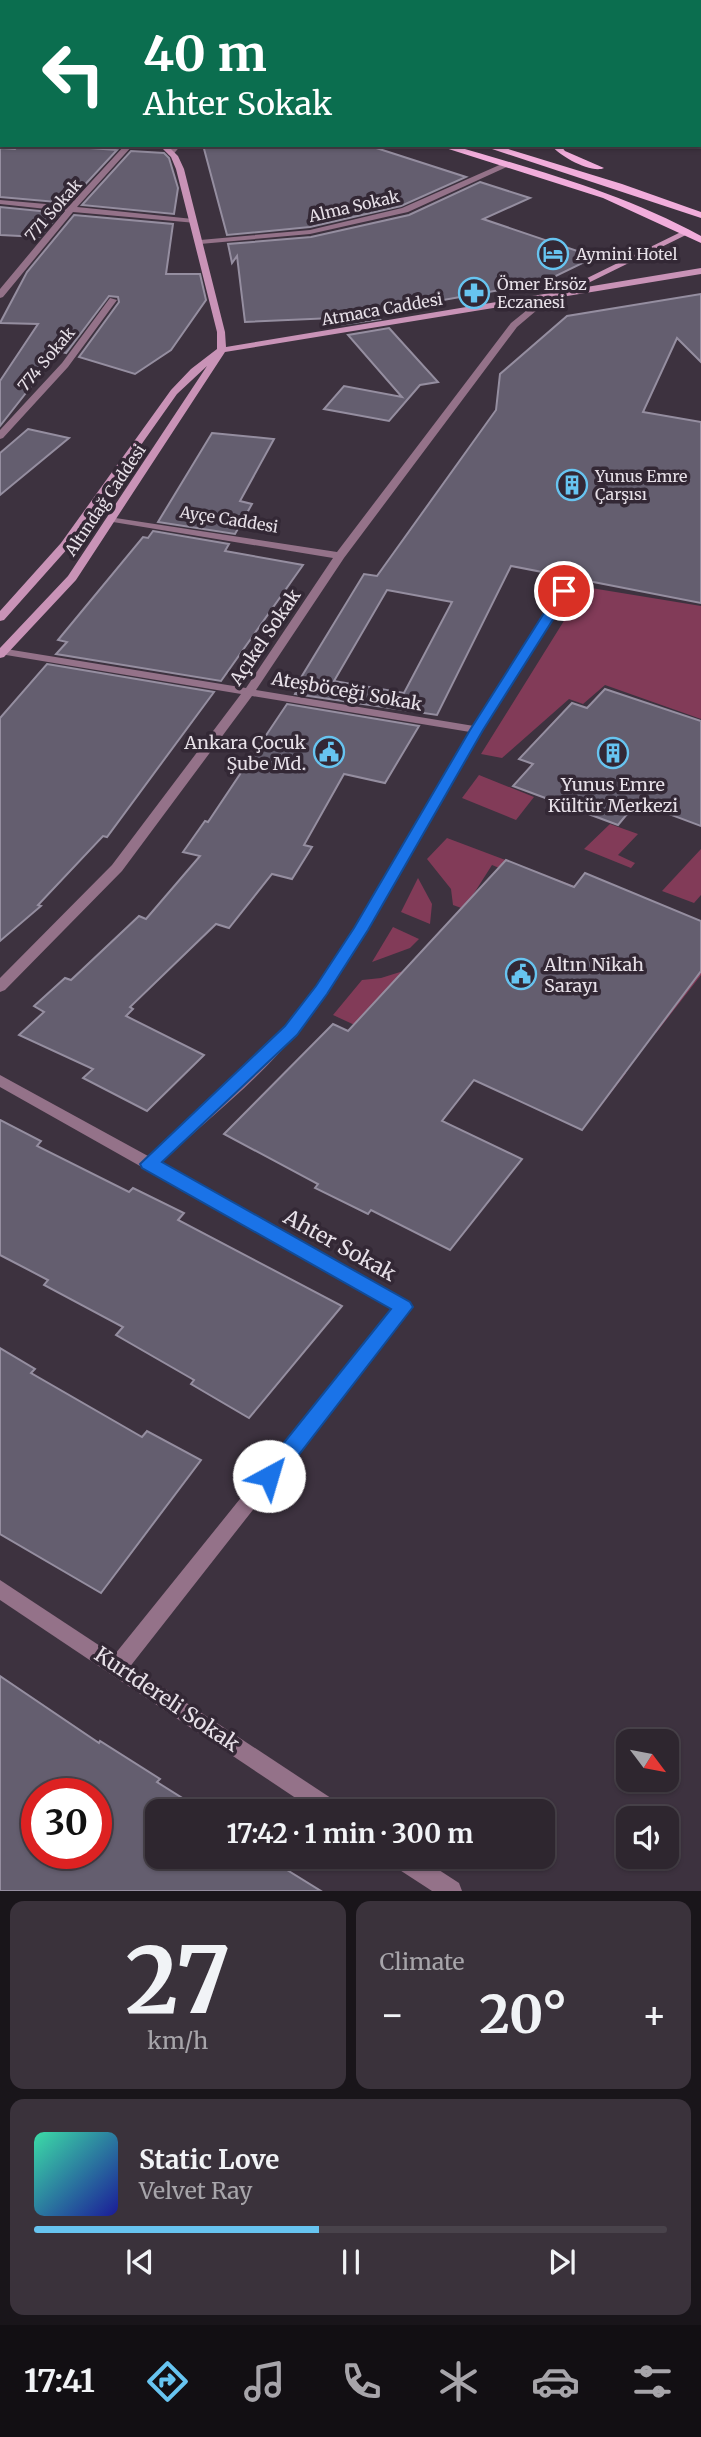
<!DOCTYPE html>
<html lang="en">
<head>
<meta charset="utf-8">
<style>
  body { margin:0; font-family:Merriweather,serif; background:#3a323b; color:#f1f3f6; height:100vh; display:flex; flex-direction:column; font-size:26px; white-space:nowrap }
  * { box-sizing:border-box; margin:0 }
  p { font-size:23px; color:#a7a5aa }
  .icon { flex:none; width:38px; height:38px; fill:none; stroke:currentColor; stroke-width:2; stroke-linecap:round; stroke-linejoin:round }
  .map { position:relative; height:1891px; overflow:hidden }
  .details { display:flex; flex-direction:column; gap:10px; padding:10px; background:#19151a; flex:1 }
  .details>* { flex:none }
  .guide { position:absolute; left:0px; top:0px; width:702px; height:147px; box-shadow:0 2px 5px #0004,0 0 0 2px #49434b; background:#0b6e4f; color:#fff; overflow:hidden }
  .needle { width:46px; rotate:122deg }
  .buttons { position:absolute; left:616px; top:1729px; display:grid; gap:14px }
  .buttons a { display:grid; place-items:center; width:63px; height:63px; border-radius:14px; background:#2e262f; box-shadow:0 2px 5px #0004,0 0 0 2px #49434b; font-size:35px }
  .speed { position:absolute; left:21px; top:1778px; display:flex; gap:14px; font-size:35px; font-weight:700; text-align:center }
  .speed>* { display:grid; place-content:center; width:91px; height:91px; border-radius:50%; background:#2e262f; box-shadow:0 2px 5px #0004,0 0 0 2px #49434b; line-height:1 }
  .speed .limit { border:10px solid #d22; background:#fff; color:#111 }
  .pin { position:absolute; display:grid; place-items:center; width:60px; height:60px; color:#fff; margin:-30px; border:4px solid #fff; border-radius:50%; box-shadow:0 2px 7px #0007 }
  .me { position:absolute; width:77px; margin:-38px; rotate:39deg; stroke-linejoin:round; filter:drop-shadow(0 0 5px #0008) }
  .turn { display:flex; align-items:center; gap:24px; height:147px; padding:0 28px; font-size:32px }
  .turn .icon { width:91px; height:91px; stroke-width:2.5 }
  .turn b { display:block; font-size:49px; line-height:60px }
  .big { font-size:52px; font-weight:700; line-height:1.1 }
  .details .widget { flex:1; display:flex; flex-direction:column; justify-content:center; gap:10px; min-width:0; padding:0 24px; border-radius:14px; background:#3a323b }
  .details .dial { align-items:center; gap:0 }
  .dial b { font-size:91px; line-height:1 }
  .song { display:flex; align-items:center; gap:21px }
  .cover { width:84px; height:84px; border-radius:10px; background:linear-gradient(135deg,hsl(160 70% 55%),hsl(240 70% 35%)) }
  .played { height:7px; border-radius:4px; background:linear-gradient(90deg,#67c4f0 45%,#49434b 45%) }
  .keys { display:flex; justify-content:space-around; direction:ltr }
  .heat { display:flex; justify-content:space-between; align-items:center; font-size:38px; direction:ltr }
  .details .tiles { flex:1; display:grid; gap:10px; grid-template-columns:1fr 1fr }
  .widget:last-child { grid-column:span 2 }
  .trip { position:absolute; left:145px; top:1799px; width:410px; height:70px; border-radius:14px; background:#2e262f; box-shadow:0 2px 5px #0004,0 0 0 2px #49434b; font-weight:700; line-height:70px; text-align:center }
  .dock { display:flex; height:112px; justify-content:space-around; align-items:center; background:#120f13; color:#a7a5aa }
  .dock .icon { width:49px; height:49px }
  .dock .on { color:#67c4f0 }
  .dock b { font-size:32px; color:#f1f3f6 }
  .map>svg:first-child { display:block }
</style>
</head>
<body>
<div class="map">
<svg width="701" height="1891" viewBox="0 0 701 1891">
  <rect width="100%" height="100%" fill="#3d323f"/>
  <g fill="#823b58">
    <path d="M 585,587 L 701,606 L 701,719 L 605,685 L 583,704 L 569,699 L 502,758 L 481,754 Z"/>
    <path d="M 479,775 L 534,797 L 516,820 L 462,798 Z"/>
    <path d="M 610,824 L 638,834 L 618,855 L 635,863 L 631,868 L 584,849 Z"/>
    <path d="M 447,838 L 574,886 L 585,873 L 687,915 L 673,933 L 701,944 L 701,975 L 656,1033 L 625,1019 L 596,1058 L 626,1073 L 582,1130 L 333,1015 L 362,980 L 381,978 L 413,968 L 616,916 L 492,865 L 464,909 L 453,905 L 451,889 L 427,859 Z"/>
    <path d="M 701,849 L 701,895 L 694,903 L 662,891 Z"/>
    <path d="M 418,878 L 432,904 L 430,924 L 401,912 Z"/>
    <path d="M 393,927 L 419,939 L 410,948 L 372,962 Z"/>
  </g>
  <g fill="#645e6f" stroke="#958ea0" stroke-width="2" fill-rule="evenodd">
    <path d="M 19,145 L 48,145 L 117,150 L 68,203 L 0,197 L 0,148 L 15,149 Z"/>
    <path d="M 203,145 L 367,145 L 466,177 L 401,206 L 310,227 L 227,235 Z"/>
    <path d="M 131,151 L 164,153 L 169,158 L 178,188 L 174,214 L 82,205 Z"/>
    <path d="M 480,182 L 530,198 L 483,219 L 595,257 L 523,292 L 511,288 L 375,312 L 380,319 L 340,325 L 333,318 L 245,322 L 237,256 L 232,263 L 228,244 L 311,237 L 409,215 Z"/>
    <path d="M 0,207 L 60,213 L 40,237 L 0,235 Z"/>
    <path d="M 74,215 L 173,224 L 166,274 L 200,274 L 206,300 L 171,350 L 135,374 L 79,357 L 119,302 L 118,297 L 109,296 L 66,353 L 59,351 L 0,426 L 0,381 L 38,324 L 0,323 L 27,272 Z"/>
    <path d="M 701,294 L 701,362 L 677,338 L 643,412 L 701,422 L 701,603 L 511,566 L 437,715 L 295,694 L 297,690 L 294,689 L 364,574 L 377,576 L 496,410 L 500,374 L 567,316 ZM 387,590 L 452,602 L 404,693 L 334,681 Z"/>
    <path d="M 389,328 L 438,382 L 420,385 L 389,421 L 324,409 L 344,386 L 402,397 L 348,335 Z"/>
    <path d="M 28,429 L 69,438 L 0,495 L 0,453 Z"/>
    <path d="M 212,433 L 274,439 L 240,501 L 252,504 L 235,534 L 158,522 Z"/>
    <path d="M 153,531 L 229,544 L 225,551 L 303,565 L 221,681 L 56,654 L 67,642 L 58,640 L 143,537 L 148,538 Z"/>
    <path d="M 47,664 L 214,692 L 107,837 L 103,836 L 38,905 L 41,906 L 0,941 L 0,718 Z"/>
    <path d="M 605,689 L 701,721 L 701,826 L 637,802 L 618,825 L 513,786 L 533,764 L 519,759 L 572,703 L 587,708 Z"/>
    <path d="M 287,704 L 419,726 L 385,783 L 344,774 L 304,845 L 312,847 L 292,879 L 272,874 L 229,928 L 216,924 L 130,1007 L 133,1009 L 126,1016 L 204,1055 L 147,1111 L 83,1078 L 93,1069 L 19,1035 L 44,1012 L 34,1006 L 65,978 L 71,980 L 139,916 L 146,919 L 200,856 L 183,852 L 205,821 L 208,822 Z"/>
    <path d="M 506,860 L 574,887 L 585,873 L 701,921 L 701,971 L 582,1130 L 474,1080 L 442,1121 L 522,1159 L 450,1250 L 371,1210 L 368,1214 L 315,1188 L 318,1184 L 224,1134 L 333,1024 L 348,1031 Z"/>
    <path d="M 0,1120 L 41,1141 L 37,1146 L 129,1192 L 133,1188 L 184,1213 L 178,1220 L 342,1306 L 249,1418 L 191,1384 L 194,1380 L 116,1335 L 123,1327 L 44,1285 L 48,1280 L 0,1255 Z"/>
    <path d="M 0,1348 L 35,1369 L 31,1373 L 142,1437 L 147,1431 L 201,1460 L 101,1593 L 0,1534 Z"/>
    <path d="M 0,1676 L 99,1743 L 100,1741 L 160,1779 L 157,1782 L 203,1811 L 158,1811 L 158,1857 L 266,1857 L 321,1891 L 0,1891 ZM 37,1794 L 96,1794 L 96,1853 L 37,1853 Z"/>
  </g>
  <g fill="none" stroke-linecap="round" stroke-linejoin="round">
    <g fill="#947289" fill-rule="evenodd">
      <path d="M 110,0 L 116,0 L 109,2 Z"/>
      <path d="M 173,145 L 181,145 L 172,156 L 168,154 Z"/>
    </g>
    <g fill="#947289" fill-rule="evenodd">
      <rect x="16" y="0" width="6" height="2"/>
      <path d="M 125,145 L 133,145 L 77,207 L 193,219 L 197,221 L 196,223 L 73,212 L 3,297 L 0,298 L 0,289 L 65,211 L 0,204 L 0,200 L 69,206 Z"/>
      <path d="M 504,163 L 511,165 L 408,212 L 310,234 L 200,244 L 196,242 L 200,240 L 310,230 L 402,208 Z"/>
      <path d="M 547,294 L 550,295 L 550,299 L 517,327 L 344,558 L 256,690 L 474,726 L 560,589 L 564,588 L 570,591 C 526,662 480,732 439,805 C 395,882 355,961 299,1030 C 259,1080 207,1120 160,1163 L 410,1302 L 412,1307 L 125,1673 L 118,1675 L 111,1673 L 108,1666 L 111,1659 L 393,1309 L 0,1087 L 0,1075 L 148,1156 C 195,1113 246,1074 287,1025 C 361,937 410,830 470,732 L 252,696 L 122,871 L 5,990 L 0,992 L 0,978 L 112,865 L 241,694 L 0,654 L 0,648 L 246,688 L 333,558 L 113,522 L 109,521 L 109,517 L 337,552 L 511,323 Z"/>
      <path d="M 110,298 L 117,300 L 68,367 L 3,438 L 0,439 L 0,430 L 62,363 Z"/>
    </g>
    <g fill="#947289" fill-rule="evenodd">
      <path d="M 0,1580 L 340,1804 L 343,1811 L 315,1811 L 0,1600 Z"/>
      <path d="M 389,1857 L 419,1857 L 459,1883 L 462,1891 L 432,1891 L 392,1865 Z"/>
    </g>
    <g fill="#c993b7" fill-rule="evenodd">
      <rect x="700" y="73" width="1" height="4"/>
      <rect x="0" y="81" width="2" height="4"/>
      <path d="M 159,145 L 167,145 L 178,156 L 184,169 L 225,332 L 226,347 L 701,268 L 701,274 L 225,352 L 76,580 L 4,657 L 0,658 L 0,648 L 68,576 L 207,366 L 177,394 L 69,547 L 4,620 L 0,621 L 0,611 L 61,543 L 171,390 L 191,369 L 217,349 L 217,332 L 176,169 L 171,157 Z"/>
      <path d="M 685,230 L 692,232 L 582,286 L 575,284 Z"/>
    </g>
    <g fill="#f1addb" fill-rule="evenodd">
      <path d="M 67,0 L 79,0 L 65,2 Z"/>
      <path d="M 138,0 L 146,0 L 148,2 L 139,2 Z"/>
      <path d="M 161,0 L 169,0 L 171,2 L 162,2 Z"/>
      <path d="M 185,0 L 194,0 L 196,2 L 186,2 Z"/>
      <path d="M 0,20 L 2,20 L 0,25 Z"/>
      <rect x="700" y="52" width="1" height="6"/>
      <rect x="700" y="76" width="1" height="6"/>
      <rect x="0" y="106" width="2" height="6"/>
      <path d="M 436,145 L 451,145 C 537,170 622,193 701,236 L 701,243 L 603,198 Z"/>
      <path d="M 480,145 L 495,145 L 622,184 L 701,212 L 701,218 Z"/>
      <path d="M 551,145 L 560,145 L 565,151 L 604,168 C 592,174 559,156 551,145 Z"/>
    </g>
  </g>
  <path fill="#1a73e8" stroke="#114b97" stroke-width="2" d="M 564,587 L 571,591 L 483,730 L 368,930 L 327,994 L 297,1035 L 162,1162 L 410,1302 L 413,1307 L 277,1483 L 269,1485 L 262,1483 L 259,1476 L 262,1470 L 391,1309 L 142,1168 L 140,1164 L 285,1026 L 316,986 L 354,928 L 470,730 L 558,591 Z"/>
  <defs>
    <g id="hotel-ring" transform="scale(1.575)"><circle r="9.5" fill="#332835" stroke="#67c4f0" stroke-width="1.5"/><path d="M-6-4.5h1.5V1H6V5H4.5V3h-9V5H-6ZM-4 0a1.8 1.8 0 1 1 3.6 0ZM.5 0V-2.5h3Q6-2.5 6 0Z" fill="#67c4f0"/></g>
    <g id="pharmacy-ring" transform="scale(1.575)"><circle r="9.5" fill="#332835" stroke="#67c4f0" stroke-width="1.5"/><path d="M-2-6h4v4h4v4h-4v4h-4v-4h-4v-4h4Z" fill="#67c4f0"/></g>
    <g id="building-ring" transform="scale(1.575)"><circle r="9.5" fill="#332835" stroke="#67c4f0" stroke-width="1.5"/><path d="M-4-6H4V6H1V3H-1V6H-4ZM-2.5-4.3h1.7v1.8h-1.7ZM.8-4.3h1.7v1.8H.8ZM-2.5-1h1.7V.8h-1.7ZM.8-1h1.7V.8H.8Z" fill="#67c4f0"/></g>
    <g id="civic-ring" transform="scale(1.575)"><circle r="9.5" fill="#332835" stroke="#67c4f0" stroke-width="1.5"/><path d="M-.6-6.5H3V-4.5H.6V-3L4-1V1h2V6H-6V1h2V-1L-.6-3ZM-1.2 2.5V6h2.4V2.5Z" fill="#67c4f0"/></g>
  </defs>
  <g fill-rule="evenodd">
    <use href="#hotel-ring" x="553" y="254"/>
    <use href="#pharmacy-ring" x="474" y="293"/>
    <use href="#building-ring" x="572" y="485"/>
    <use href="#civic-ring" x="329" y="752"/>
    <use href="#building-ring" x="613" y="753"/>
    <use href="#civic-ring" x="521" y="974"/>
  </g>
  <g text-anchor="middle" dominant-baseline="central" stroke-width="7" stroke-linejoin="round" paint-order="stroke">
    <g font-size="16" fill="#e7e0e8" stroke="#332835">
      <text transform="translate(354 206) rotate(-13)">Alma Sokak</text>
      <text transform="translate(53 210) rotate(-49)">771 Sokak</text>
      <text transform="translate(382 309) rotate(-10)">Atmaca Caddesi</text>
      <text transform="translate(46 359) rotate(-50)">774 Sokak</text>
      <text transform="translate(105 500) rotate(-56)">Altındağ Caddesi</text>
      <text transform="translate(229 519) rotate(9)">Ayçe Caddesi</text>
    </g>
    <g font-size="16" fill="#e7e0e8" stroke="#332835" text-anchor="start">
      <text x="576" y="254">Aymini Hotel</text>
      <text x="497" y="284">Ömer Ersöz<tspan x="497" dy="18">Eczanesi</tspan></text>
      <text x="595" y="476">Yunus Emre<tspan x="595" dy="18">Çarşısı</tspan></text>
    </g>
    <g font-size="18" fill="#e7e0e8" stroke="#332835">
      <text transform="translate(265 637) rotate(-56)">Açıkel Sokak</text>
      <text transform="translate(347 691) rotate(10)">Ateşböceği Sokak</text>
    </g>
    <g font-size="18" fill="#e7e0e8" stroke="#332835" text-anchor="end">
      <text x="306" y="742">Ankara Çocuk<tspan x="306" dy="21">Şube Md.</tspan></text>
      <text x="613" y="784" text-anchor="middle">Yunus Emre<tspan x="613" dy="21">Kültür Merkezi</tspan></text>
      <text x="544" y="964" text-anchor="start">Altın Nikah<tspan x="544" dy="21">Sarayı</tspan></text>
    </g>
    <g font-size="21" fill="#e7e0e8" stroke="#332835">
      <text transform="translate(340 1245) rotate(29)">Ahter Sokak</text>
      <text transform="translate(167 1699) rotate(34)">Kurtdereli Sokak</text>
    </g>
  </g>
</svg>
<div class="buttons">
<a><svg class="needle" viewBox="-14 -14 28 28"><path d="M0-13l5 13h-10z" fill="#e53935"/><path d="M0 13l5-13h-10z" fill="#a7a5aa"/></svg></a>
<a><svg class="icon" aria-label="sound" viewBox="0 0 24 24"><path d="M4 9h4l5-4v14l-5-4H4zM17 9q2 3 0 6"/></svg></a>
</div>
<div class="speed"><div class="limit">30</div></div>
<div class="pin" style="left:564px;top:591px;background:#d93025"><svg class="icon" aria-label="arrive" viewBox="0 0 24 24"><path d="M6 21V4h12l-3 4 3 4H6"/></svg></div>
<svg class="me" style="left:269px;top:1476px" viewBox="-20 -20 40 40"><circle r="19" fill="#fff"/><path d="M0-13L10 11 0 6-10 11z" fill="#1a73e8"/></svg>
<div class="trip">17:42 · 1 min · 300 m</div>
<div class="guide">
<div class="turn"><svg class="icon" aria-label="left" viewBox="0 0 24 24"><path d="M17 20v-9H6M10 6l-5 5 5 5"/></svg><div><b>40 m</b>Ahter Sokak</div></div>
</div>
</div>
<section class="details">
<div class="tiles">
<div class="widget dial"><b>27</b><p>km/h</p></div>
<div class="widget"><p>Climate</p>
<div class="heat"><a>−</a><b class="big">20°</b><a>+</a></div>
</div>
<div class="widget">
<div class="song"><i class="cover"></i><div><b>Static Love</b><p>Velvet Ray</p></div></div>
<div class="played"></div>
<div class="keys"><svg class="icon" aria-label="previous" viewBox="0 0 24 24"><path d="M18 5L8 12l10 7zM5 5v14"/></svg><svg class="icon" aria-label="pause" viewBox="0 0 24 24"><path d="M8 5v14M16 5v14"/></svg><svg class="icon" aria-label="next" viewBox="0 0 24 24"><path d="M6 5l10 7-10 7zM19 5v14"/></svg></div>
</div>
</div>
</section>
<nav class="dock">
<b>17:41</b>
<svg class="icon on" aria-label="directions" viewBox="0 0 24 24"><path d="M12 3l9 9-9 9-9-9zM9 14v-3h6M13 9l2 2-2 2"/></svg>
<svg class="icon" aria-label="music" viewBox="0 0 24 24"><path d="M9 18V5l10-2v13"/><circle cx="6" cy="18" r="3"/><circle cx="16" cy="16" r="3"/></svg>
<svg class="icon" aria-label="phone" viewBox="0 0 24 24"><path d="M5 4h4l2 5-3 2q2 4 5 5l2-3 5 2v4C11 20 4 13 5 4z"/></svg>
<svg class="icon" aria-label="climate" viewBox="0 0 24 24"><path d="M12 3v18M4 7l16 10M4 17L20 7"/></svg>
<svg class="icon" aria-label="car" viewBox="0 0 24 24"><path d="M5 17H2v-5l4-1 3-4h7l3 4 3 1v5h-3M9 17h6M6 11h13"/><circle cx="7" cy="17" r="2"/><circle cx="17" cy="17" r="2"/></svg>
<svg class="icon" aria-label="filters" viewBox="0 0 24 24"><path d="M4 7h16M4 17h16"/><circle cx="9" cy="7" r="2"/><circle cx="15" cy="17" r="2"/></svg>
</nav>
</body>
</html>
